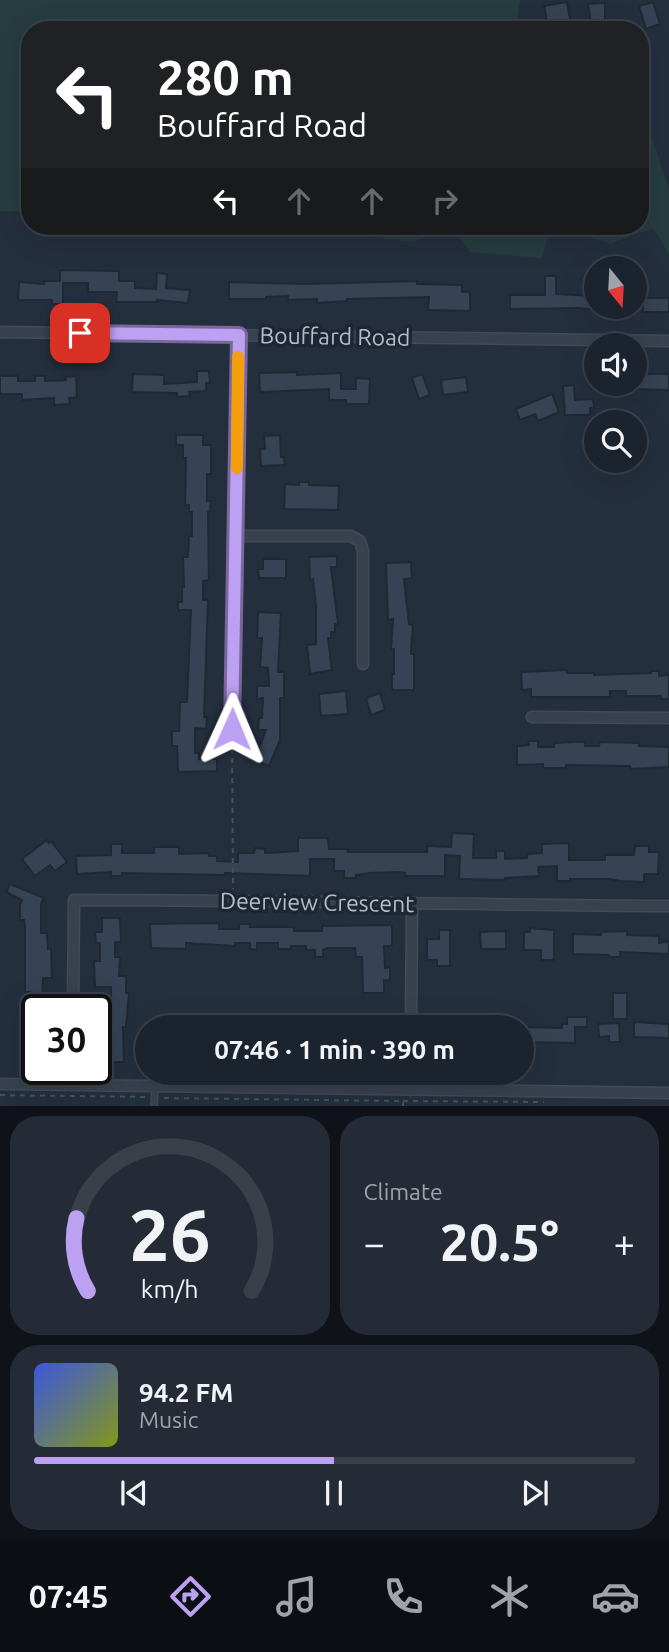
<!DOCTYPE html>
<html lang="en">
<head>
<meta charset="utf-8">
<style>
  body { margin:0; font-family:Ubuntu,sans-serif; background:#242b36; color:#f1f3f6; height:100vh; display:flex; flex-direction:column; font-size:26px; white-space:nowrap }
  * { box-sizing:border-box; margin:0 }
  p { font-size:23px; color:#a0a4aa }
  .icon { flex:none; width:38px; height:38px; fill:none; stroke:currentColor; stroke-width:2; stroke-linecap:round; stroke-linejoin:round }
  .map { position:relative; height:1106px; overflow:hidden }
  .sheet { display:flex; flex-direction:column; gap:10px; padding:10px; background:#0f1319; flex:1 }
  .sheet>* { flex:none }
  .banner { position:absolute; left:21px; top:21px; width:628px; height:214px; border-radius:28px; box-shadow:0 7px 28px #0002,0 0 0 2px #39404a; background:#202124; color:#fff; overflow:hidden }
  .needle { width:46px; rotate:162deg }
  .tools { position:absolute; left:584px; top:256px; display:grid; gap:14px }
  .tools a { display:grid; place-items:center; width:63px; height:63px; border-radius:50%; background:#1b232e; box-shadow:0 7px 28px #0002,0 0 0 2px #39404a; font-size:35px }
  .speed { position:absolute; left:21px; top:994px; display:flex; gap:14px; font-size:35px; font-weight:700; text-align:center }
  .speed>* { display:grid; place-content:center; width:91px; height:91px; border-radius:50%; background:#1b232e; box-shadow:0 7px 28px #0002,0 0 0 2px #39404a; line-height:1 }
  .speed .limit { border:4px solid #111; border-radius:10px; background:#fff; color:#111 }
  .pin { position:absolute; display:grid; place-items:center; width:60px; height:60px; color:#fff; margin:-30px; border-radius:14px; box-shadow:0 4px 10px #0006 }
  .me { position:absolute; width:77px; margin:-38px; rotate:1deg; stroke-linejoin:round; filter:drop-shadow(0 0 5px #0008) }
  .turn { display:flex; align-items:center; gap:24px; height:147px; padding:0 21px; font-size:32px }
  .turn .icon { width:91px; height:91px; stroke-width:2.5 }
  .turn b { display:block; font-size:49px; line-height:60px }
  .lanes { display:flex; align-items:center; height:66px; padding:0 21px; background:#0003; justify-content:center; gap:35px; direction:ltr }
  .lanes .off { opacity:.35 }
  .big { font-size:52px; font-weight:700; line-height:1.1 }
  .sheet .widget { flex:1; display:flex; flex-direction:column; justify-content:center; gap:10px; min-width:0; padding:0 24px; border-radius:28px; background:#242b36 }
  .sheet .dial { align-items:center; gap:0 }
  .dial svg { height:182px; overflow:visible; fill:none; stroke:#39404a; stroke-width:7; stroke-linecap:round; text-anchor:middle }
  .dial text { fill:#f1f3f6; stroke:none }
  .song { display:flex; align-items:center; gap:21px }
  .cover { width:84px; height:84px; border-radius:10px; background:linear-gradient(135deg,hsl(230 70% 55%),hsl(70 70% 35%)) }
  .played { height:7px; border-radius:4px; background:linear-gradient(90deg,#bca0f2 50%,#39404a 50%) }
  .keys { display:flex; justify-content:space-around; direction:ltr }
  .heat { display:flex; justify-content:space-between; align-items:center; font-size:38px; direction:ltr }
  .sheet .tiles { flex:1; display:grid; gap:10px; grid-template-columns:1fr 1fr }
  .widget:last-child { grid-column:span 2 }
  .trip { position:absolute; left:135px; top:1015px; width:399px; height:70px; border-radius:35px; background:#1b232e; box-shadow:0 7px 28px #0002,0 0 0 2px #39404a; font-weight:700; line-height:70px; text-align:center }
  .tabs { display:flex; height:112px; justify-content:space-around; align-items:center; background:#0b0e12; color:#a0a4aa }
  .tabs .icon { width:49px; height:49px }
  .tabs .selected { color:#bca0f2 }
  .tabs b { font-size:32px; color:#f1f3f6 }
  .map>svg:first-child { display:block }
</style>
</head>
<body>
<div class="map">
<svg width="669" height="1106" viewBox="0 0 669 1106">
  <rect width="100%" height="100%" fill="#242f3e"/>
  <g fill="#263c3f">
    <path d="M 0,0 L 520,0 L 515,30 L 30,30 L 30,212 L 0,211 Z"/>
    <path d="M 641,105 L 669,189 L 669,254 L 654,229 L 634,234 L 611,244 L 562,229 L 547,240 L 542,258 L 470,252 L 457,234 L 457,226 L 640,226 Z"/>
    <path d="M 355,226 L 431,226 L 433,234 L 412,242 L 361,235 Z"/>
  </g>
  <g fill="#364354" stroke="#1f2835" stroke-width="2">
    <path d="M 567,2 L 571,25 L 549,30 L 544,6 Z"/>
    <path d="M 653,2 L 660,24 L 646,29 L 639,6 Z"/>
    <path d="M 605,3 L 605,22 L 591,23 L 588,4 Z"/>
    <path d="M 60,270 L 119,271 L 119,281 L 135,281 L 135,288 L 156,289 L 157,273 L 167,274 L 166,288 L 190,290 L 188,303 L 157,300 L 157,302 L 116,302 L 117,292 L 88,292 L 88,283 L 63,283 L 63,304 L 52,304 L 52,300 L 18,300 L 19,282 L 44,284 L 44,281 L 60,281 Z"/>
    <path d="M 545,276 L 556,276 L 556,294 L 597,296 L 597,310 L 578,308 L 510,309 L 510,295 L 545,295 Z"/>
    <path d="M 417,281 L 417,284 L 462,285 L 462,292 L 470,292 L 470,311 L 428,310 L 429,297 L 347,299 L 347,301 L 317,303 L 317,299 L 288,300 L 288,296 L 266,297 L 266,299 L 229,299 L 229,282 L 305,284 Z"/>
    <rect x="643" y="298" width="26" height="14"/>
    <path d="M 197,371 L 209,371 L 210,383 L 206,383 L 206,391 L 189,392 L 190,396 L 177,397 L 177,393 L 132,392 L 133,374 L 164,375 L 164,384 L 197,382 Z"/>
    <path d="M 297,372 L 297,375 L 341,373 L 341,389 L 356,389 L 356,378 L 370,379 L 369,404 L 346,404 L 346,400 L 329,400 L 329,389 L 260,392 L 259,373 Z"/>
    <path d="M 422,374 L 430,395 L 419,399 L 412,378 Z"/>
    <path d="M 635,374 L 669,374 L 669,390 L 635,389 Z"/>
    <path d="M 0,376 L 18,376 L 18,381 L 35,381 L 35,376 L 45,376 L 45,381 L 66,380 L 65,377 L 76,376 L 77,397 L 69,398 L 70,404 L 54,405 L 54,398 L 22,400 L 22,394 L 0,394 Z"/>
    <path d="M 466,377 L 468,392 L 443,395 L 441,380 Z"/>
    <path d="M 574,385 L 575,400 L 593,399 L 594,408 L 590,408 L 590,415 L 565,415 L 563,386 Z"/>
    <path d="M 552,394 L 559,412 L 538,421 L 535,414 L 520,420 L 516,409 Z"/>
    <path d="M 176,435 L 203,435 L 203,445 L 211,445 L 211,474 L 207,474 L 207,501 L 211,501 L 210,512 L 208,512 L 209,580 L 203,581 L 203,600 L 208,600 L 204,717 L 207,717 L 206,729 L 195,728 L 195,753 L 199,753 L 199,759 L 217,759 L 217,771 L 178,772 L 177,746 L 172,746 L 172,731 L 179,731 L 180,702 L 187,702 L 191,610 L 178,610 L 178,602 L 182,602 L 182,587 L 184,587 L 183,557 L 188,557 L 189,536 L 192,536 L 192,512 L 189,512 L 189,505 L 185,505 L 186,458 L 183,458 L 183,445 L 176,445 Z"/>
    <path d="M 280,435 L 281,457 L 284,457 L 285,465 L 261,466 L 260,449 L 265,449 L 264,436 Z"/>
    <path d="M 299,482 L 309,482 L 309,485 L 339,486 L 338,510 L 284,509 L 285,484 L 299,485 Z"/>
    <path d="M 337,556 L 337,567 L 331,567 L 338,624 L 335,624 L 335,632 L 331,632 L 331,638 L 328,638 L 332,670 L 310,674 L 307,645 L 316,644 L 316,606 L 313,579 L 310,580 L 309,557 Z"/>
    <path d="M 263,559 L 286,559 L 286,578 L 259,578 L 258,569 L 263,569 Z"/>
    <path d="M 411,562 L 412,578 L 404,579 L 409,624 L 413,625 L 411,654 L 414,654 L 414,690 L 392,690 L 392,674 L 394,674 L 394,649 L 391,649 L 393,619 L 388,620 L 386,563 Z"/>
    <path d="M 258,612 L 281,613 L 278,672 L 284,672 L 284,698 L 280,698 L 280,740 L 269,766 L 251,759 L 255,750 L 258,751 L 266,730 L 258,730 L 259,718 L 262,718 L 263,698 L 257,699 L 257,686 L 269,686 L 268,668 L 260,667 L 262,638 L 257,638 Z"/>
    <path d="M 567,670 L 567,673 L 594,673 L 594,675 L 651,673 L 651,671 L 659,671 L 659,676 L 669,675 L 669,699 L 661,699 L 661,696 L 626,696 L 626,691 L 610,691 L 610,697 L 531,697 L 531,689 L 522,690 L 521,672 Z"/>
    <path d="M 346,691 L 348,714 L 321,716 L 319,694 Z"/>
    <path d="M 380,693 L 385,710 L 371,715 L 366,698 Z"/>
    <path d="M 528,741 L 538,741 L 538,747 L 554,747 L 554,743 L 573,742 L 585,742 L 585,746 L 599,746 L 600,742 L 639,743 L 639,746 L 669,747 L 669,767 L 631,769 L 630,766 L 566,765 L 566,768 L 543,768 L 543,764 L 517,765 L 517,746 L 529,745 Z"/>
    <path d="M 452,833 L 474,834 L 473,858 L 496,858 L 496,851 L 505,851 L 505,859 L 527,858 L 527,854 L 542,853 L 542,844 L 569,843 L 569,860 L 605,860 L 605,855 L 634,855 L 635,846 L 649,846 L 649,852 L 659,852 L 658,874 L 644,874 L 644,882 L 620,881 L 610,879 L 570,879 L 570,881 L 557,881 L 557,866 L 538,867 L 539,876 L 505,878 L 505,880 L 459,879 L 460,856 L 445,855 L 445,876 L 405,876 L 405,873 L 397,872 L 370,873 L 356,875 L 356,878 L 344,878 L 344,871 L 334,871 L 334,859 L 310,859 L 310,876 L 225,873 L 225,875 L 122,873 L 122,876 L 111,876 L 111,872 L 77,874 L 76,856 L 111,855 L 111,844 L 122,844 L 122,853 L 154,853 L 154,847 L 179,847 L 179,854 L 209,853 L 209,856 L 217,856 L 217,861 L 238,862 L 238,853 L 254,853 L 255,848 L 265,849 L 265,853 L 298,851 L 298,838 L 328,838 L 329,849 L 348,849 L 348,852 L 427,852 L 427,846 L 451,847 Z"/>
    <path d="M 47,840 L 49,843 L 51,841 L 67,862 L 55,871 L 50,865 L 35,876 L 22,859 Z"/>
    <path d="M 10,884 L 44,898 L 41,904 L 41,933 L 47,933 L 48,949 L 51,948 L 52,978 L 43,978 L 42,1010 L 31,1010 L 30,992 L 25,992 L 25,926 L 24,920 L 20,920 L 20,905 L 22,900 L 6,892 Z"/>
    <path d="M 102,918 L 120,918 L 121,942 L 115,942 L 115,957 L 120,957 L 119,976 L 126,976 L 126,993 L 129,993 L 126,1027 L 123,1027 L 124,1062 L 101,1062 L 101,1049 L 96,1049 L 96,1038 L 100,1038 L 101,1007 L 111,1007 L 111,987 L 95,987 L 94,961 L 100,961 L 100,943 L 96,943 L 95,932 L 102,932 Z"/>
    <path d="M 219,923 L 219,929 L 239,929 L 239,924 L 250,924 L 250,927 L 294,927 L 294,931 L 322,931 L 322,926 L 392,925 L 392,946 L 384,946 L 385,968 L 390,967 L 390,980 L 384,980 L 384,993 L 363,993 L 362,957 L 356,957 L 355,948 L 328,948 L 323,950 L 323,957 L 315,957 L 315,950 L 306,950 L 306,946 L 291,946 L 291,949 L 278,949 L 278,943 L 257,943 L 257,950 L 250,949 L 250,943 L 235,943 L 235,946 L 186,943 L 186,949 L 151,948 L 150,924 Z"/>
    <path d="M 530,928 L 554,930 L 554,960 L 541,960 L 541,950 L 524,950 L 524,932 L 530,932 Z"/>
    <path d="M 439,930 L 450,930 L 450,966 L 437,966 L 437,960 L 427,960 L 427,939 L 439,939 Z"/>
    <path d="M 506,931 L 506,949 L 481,949 L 480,932 Z"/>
    <path d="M 627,931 L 627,935 L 659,936 L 659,943 L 669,941 L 669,954 L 620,952 L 620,957 L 609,957 L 609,955 L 573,954 L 573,934 L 601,935 L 601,932 Z"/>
    <rect x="613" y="993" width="14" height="26"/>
    <path d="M 567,1017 L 587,1017 L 587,1027 L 575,1027 L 575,1043 L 522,1042 L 522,1027 L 562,1028 L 562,1024 L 567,1024 Z"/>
    <path d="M 634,1022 L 669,1024 L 669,1038 L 634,1037 Z"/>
    <path d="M 619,1023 L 620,1042 L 609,1042 L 609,1036 L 599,1037 L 598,1024 Z"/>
    <path d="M 37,1036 L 37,1061 L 25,1062 L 24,1037 Z"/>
  </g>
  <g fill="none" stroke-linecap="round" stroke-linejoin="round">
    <g stroke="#414a57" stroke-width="8">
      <path id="service" d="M 154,1106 L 155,1086"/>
    </g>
    <g stroke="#414a57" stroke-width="13">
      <g id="minor">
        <path d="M 0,332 L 669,341"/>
        <path d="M 236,536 L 351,536 L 360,541 L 363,551 L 363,664"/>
        <path d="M 532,717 L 669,718"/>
        <path d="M 232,729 L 239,335"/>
        <path d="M 73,1010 L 74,900 C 272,900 471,905 669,906"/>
        <path d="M 411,1027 L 412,905"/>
        <path d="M 0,1084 L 669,1093"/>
        <path d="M 73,1085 L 73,1069"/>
        <path d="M 411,1090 L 411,1073"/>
      </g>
    </g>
    <g stroke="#3f5557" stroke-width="2" stroke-dasharray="5 5" stroke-linecap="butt">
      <path d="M 232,738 L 233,889"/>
      <path d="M 0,1095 L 148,1097"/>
      <path d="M 164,1098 L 403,1101 L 403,1106"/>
      <path d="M 403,1101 L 544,1102"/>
    </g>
    <use href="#service" stroke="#38414e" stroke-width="5"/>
    <use href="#minor" stroke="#38414e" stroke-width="10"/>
  </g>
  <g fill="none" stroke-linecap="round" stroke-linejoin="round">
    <g stroke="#7a689d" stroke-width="18">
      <path id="route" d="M 80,333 L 239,335 L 232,729"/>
    </g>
    <use href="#route" stroke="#bca0f2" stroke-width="12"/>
    <path stroke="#f59e0b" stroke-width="12" d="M 237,468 L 238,357"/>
  </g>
  <g text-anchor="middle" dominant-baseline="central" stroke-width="7" stroke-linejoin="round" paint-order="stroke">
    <g font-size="23" fill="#b4bcc9" stroke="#1d2633">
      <text transform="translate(335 336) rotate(1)">Bouffard Road</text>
      <text transform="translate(317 902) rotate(1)">Deerview Crescent</text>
    </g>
  </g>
</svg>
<div class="tools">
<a><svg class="needle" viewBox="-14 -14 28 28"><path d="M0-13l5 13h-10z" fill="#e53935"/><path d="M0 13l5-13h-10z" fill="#a0a4aa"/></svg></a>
<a><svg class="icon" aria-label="sound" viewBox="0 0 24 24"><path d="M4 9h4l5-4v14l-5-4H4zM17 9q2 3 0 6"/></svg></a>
<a><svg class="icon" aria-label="search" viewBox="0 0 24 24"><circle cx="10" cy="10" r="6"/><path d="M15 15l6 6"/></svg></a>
</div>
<div class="speed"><div class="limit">30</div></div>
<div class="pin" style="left:80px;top:333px;background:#d93025"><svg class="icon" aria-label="arrive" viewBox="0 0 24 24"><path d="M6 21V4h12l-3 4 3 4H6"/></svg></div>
<svg class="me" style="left:232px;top:729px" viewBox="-20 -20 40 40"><path d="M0-17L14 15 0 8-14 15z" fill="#bca0f2" stroke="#fff" stroke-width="4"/></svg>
<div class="trip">07:46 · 1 min · 390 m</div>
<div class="banner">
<div class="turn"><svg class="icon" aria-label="left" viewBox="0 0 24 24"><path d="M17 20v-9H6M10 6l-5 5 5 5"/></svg><div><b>280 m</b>Bouffard Road</div></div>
<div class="lanes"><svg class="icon" aria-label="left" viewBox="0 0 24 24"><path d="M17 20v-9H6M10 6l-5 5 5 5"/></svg><svg class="icon off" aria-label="ahead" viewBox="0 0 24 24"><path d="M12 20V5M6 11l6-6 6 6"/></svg><svg class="icon off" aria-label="ahead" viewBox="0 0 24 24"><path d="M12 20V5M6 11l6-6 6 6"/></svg><svg class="icon off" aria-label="right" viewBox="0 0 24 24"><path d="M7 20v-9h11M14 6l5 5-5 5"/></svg></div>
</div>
</div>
<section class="sheet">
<div class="tiles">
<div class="widget dial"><svg viewBox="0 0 100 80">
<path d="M14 69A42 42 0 1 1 86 69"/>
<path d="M14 69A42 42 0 0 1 9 37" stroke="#bca0f2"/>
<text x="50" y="56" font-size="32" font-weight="700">26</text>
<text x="50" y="72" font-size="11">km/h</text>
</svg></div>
<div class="widget"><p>Climate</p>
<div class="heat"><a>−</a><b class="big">20.5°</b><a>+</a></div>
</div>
<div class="widget">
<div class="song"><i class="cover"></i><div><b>94.2 FM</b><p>Music</p></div></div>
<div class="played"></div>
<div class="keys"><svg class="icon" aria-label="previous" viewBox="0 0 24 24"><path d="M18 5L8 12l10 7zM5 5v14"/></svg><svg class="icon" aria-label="pause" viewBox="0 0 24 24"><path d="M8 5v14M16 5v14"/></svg><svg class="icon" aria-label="next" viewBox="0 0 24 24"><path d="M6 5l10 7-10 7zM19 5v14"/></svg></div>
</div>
</div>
</section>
<nav class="tabs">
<b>07:45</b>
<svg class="icon selected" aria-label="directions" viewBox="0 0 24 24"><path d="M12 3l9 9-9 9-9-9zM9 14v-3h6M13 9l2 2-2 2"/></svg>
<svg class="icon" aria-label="music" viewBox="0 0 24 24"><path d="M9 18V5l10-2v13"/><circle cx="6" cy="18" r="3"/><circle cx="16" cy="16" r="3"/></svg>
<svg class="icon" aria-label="phone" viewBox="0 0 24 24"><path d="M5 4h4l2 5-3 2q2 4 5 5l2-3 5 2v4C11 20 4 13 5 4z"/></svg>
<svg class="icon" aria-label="climate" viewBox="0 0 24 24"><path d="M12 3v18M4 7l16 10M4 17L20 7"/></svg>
<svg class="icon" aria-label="car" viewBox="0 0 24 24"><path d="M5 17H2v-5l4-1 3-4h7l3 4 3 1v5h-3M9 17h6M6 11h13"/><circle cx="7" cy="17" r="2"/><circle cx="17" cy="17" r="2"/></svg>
</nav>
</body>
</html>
